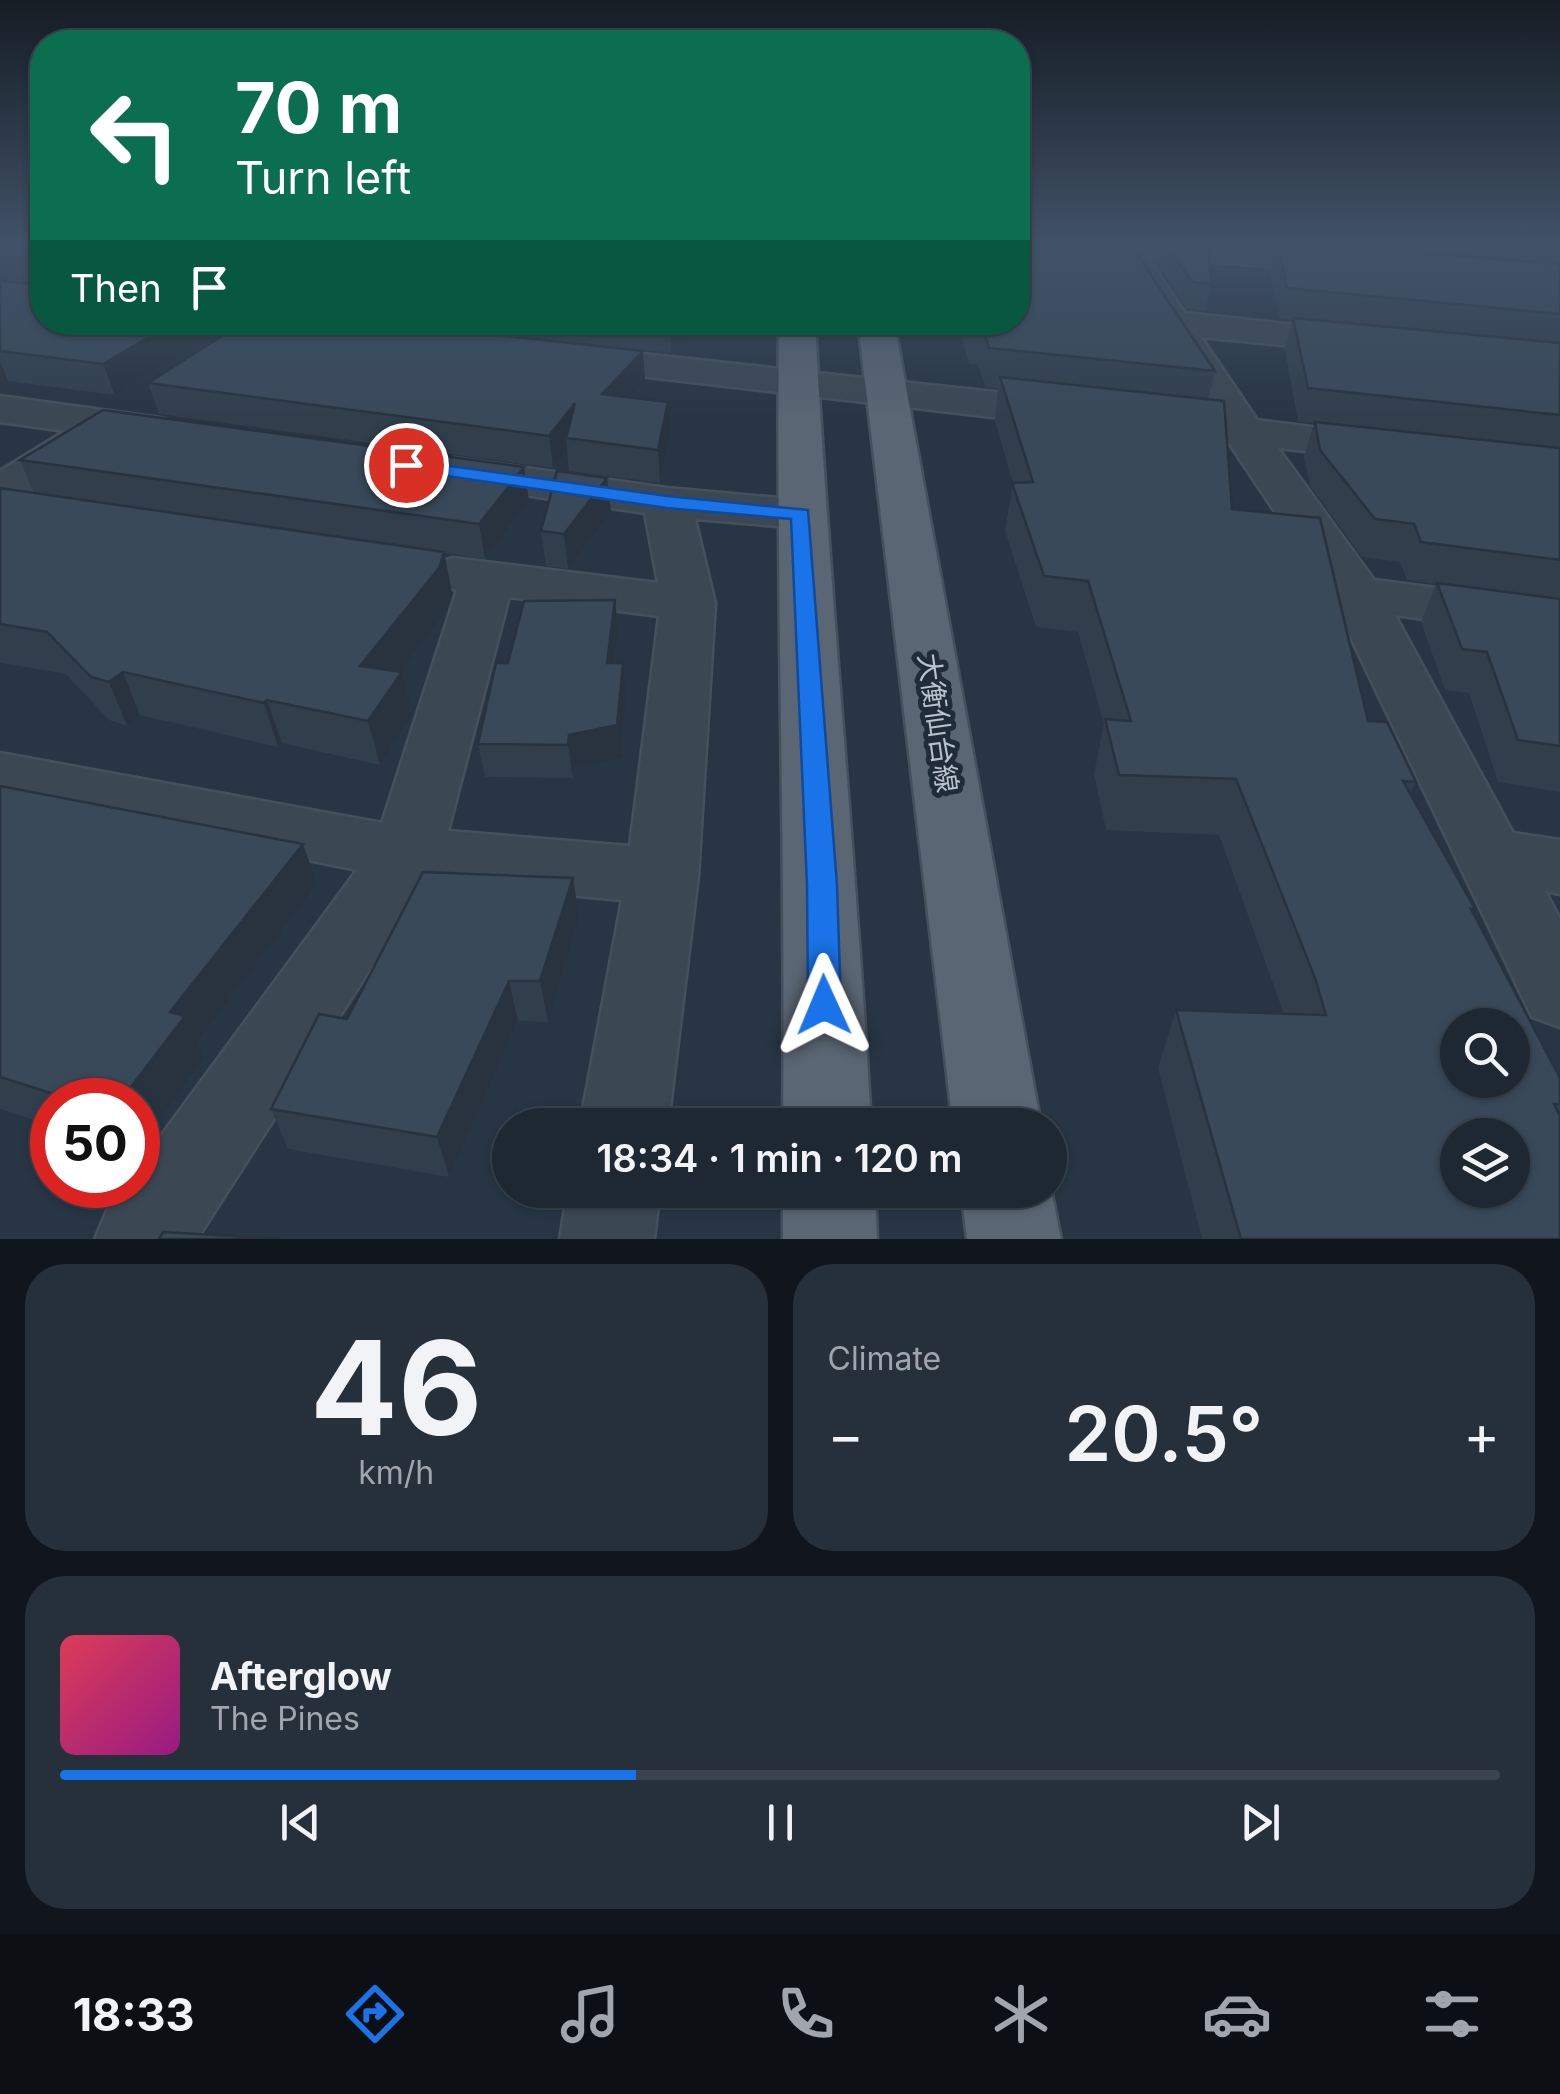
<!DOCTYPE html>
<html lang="en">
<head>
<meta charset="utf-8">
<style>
  body { margin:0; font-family:Inter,"Noto Sans JP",sans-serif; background:#25303b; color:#f1f3f6; height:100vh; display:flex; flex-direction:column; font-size:38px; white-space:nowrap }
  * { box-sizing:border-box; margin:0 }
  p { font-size:32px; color:#a0a6ac }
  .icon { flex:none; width:55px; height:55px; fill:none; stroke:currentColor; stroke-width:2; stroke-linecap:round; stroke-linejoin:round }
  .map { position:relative; height:1239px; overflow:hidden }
  .sheet { display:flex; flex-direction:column; gap:25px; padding:25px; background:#10161c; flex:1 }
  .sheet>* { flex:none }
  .hud { position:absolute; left:30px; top:30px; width:1000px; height:305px; border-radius:40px; box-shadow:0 2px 8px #0004,0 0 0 2px #3b444e; background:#0b6e4f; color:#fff; overflow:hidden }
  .fabs { position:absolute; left:1440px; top:1008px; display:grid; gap:20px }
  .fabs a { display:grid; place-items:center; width:90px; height:90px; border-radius:50%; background:#1d2833; box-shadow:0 2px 8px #0004,0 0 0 2px #3b444e; font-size:50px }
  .speed { position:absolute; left:30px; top:1078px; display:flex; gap:20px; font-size:50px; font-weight:700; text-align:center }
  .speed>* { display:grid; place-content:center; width:130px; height:130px; border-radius:50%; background:#1d2833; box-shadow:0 2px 8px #0004,0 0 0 2px #3b444e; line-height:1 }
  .speed .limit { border:15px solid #d22; background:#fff; color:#111 }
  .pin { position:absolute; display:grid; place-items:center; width:85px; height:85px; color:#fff; margin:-42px; border:5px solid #fff; border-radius:50%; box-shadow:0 2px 10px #0007 }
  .me { position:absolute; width:110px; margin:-55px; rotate:359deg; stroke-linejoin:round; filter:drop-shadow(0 0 8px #0008) }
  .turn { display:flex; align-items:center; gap:35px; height:210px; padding:0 40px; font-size:45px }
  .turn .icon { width:130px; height:130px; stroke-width:2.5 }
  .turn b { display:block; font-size:70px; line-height:85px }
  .then { display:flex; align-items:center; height:95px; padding:0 40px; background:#0003; gap:20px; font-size:38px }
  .big { font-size:75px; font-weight:600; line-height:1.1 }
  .sheet .widget { flex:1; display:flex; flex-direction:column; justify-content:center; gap:15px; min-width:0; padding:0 35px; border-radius:40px; background:#25303b }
  .sheet .dial { align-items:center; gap:0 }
  .dial b { font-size:130px; line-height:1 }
  .song { display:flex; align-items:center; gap:30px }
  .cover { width:120px; height:120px; border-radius:15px; background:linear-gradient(135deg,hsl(350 70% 55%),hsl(310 70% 35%)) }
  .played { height:10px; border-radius:5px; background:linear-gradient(90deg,#1a73e8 40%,#3b444e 40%) }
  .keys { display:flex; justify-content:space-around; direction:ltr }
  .heat { display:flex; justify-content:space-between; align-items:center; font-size:55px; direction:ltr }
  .sheet .tiles { flex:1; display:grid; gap:25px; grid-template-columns:1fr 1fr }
  .widget:last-child { grid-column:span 2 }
  .trip { position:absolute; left:492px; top:1108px; width:575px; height:100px; border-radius:50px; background:#1d2833; box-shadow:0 2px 8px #0004,0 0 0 2px #3b444e; font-weight:600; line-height:100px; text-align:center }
  .menu { display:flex; height:160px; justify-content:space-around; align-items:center; background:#0c1014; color:#a0a6ac }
  .menu .icon { width:70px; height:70px }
  .menu .current { color:#1a73e8 }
  .menu b { font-size:45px; color:#f1f3f6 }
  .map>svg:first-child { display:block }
</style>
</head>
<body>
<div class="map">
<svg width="1560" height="1239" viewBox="0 0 1560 1239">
  <rect width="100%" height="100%" fill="#273544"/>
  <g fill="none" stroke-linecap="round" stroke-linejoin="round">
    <g stroke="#45505d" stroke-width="5">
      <g id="minor">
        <path d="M 1106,244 L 1231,244 L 1348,253 L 1359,256 L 1364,263 L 1359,270 L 1348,273 L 1146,256 L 1185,313 L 1376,334 L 1382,342 L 1376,350 L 1363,353 L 1201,337 L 1257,420 L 1399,438 L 1405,447 L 1399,456 L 1383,460 L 1278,448 L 1374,580 L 1560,604 L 1560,638 L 1395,615 L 1513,833 L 1560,840 L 1560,894 L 1545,891 L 1560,919 L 1560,1027 L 1532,1017 L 1330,594 L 1229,443 L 1135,430 L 1129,421 L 1135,412 L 1150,408 L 1212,415 Z"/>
        <path d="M 568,346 L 1069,400 L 1084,404 L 1090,413 L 1084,422 L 1069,426 L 554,366 L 549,358 L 554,350 Z"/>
        <path d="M 0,396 L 160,418 L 175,422 L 182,431 L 175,440 L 160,444 L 110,437 L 17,501 L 0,505 L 0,471 L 65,431 L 0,422 Z"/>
        <path d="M 454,458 L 667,488 L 801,500 L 818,504 L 825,514 L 818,524 L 801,528 L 695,519 L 715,603 L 698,876 L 668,1125 L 580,1125 L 622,900 L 426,882 L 197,1239 L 95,1239 L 109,1206 L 124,1185 L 138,1185 L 138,1167 L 357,870 L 0,797 L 0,753 L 382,823 L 457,590 L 435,585 L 427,574 L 435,563 L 453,558 L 658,583 L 645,513 L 438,482 L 431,472 L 438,462 ZM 509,597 L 659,616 L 630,846 L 448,831 Z"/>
        <path d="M 568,1190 L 660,1190 L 654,1239 L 560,1239 Z"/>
      </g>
    </g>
    <g stroke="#45505d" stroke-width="5">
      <g id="major">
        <path d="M 779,322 L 815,322 C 829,590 856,857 871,1125 L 783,1125 C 786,857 776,590 779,322 Z"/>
        <path d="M 858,322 L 894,322 L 1041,1125 L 953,1125 Z"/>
        <path d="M 1050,1184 L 1061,1239 L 967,1239 L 961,1190 L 1050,1190 Z"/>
        <path d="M 783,1190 L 875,1190 L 877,1239 L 783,1239 Z"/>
      </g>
    </g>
    <use href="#minor" fill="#3b4753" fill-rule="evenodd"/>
    <use href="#major" fill="#5a6673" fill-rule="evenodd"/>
  </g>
  <g fill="#313f4d">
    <path d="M 0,244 L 42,244 L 42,322 L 228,322 L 227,326 L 115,395 L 8,381 L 0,386 Z"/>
    <path d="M 1157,244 L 1208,244 L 1211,284 L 1205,311 L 1187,309 L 1154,260 Z"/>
    <path d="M 1276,244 L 1560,244 L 1560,792 L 1498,782 L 1469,693 L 1445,690 L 1421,622 L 1436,584 L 1407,580 L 1400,562 L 1362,557 L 1310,486 L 1304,457 L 1314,423 L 1298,422 L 1285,349 L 1293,320 L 1279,318 L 1270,270 Z"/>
    <path d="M 390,322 L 696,322 L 696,326 L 671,353 Z"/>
    <path d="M 958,322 L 1018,322 L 1215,371 L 1208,399 L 1232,509 L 1368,721 L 1416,782 L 1410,794 L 1475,909 L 1473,913 L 1560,1078 L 1560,1239 L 1202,1239 L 1158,1068 L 1176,1010 L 1284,1014 L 1219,835 L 1106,830 L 1094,774 L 1104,724 L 1078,632 L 1036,627 L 1005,531 L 1013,483 L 995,421 L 998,389 L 985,387 L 978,364 L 969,364 Z"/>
    <path d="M 163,372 L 645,381 L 631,398 L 668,402 L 670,433 L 660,483 L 569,471 L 567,450 L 553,468 L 159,414 L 148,383 L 163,374 Z"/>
    <path d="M 20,460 L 529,500 L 485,559 L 444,553 L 452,593 L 447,610 L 400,672 L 402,672 L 413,715 L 380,765 L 282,743 L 278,747 L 140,715 L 127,726 L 109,720 L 66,674 L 0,663 L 0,488 L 34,493 Z"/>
    <path d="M 607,478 L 611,512 L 568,569 L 546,566 L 541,531 Z"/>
    <path d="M 615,600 L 618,631 L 614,663 L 623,663 L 626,695 L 621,758 L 573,768 L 573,778 L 485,777 L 478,744 Z"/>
    <path d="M 0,786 L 317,884 L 197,1042 L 204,1057 L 138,1100 L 52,1100 L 52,1126 L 0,1109 Z"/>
    <path d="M 573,878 L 579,918 L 548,1022 L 518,1021 L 449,1177 L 288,1149 L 271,1109 L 347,1019 Z"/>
  </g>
  <g fill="#28333f">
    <path d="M 174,322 L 228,322 L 227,326 L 115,395 L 103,364 Z"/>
    <path d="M 696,322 L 696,326 L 671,353 L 669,323 Z"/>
    <path d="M 643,351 L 645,381 L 605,426 L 602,394 Z"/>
    <path d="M 0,361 L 8,381 L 0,386 Z"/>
    <path d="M 668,402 L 670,433 L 660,483 L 658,450 Z"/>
    <path d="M 575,403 L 566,438 L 567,450 L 553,468 L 549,436 Z"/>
    <path d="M 524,467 L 529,500 L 485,559 L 479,524 Z"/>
    <path d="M 607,478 L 611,512 L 568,569 L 564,534 Z"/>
    <path d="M 444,552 L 452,593 L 447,610 L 372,709 L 360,666 Z"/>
    <path d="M 615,600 L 618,631 L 610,695 L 607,663 Z"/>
    <path d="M 623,663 L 626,695 L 621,758 L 573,768 L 573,778 L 568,745 L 569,735 Z"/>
    <path d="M 123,672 L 140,715 L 127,726 L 109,682 Z"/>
    <path d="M 402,672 L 413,715 L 380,765 L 368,721 Z"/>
    <path d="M 267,700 L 282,743 L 278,747 L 264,703 Z"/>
    <path d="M 303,844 L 317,884 L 197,1042 L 204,1057 L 138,1149 L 138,1100 L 121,1100 L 170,1012 Z"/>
    <path d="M 573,878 L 579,918 L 548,1022 L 540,981 Z"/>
    <path d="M 509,981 L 518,1021 L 449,1177 L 437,1137 Z"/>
  </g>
  <g fill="#39495a" stroke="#28333f" stroke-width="2.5" fill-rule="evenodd">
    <path d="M 0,244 L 42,244 L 42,322 L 174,322 L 103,364 L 0,351 L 0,281 L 34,284 L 35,260 L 0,256 Z"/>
    <path d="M 1018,244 L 1130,244 L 1215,371 L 989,348 L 982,326 L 973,325 L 972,322 L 1018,322 Z"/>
    <path d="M 1165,244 L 1208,244 L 1211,284 L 1193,282 Z"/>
    <path d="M 1278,244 L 1305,244 L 1560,264 L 1560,314 L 1287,288 Z"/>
    <path d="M 1293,318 L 1560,343 L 1560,415 L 1308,388 Z"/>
    <path d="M 244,322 L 376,322 L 643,351 L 602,394 L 668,402 L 658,450 L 566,438 L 575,403 L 549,436 L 148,383 Z"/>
    <path d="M 1000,377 L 1224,401 L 1232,509 L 1320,518 L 1368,721 L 1387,722 L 1416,782 L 1403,781 L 1475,909 L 1471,909 L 1560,1078 L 1560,1104 L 1554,1104 L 1560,1116 L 1560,1239 L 1241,1239 L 1176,1010 L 1326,1015 L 1315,978 L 1236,779 L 1119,775 L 1105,719 L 1131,721 L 1088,581 L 1044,576 L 1012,483 L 1033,482 ZM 1458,1025 L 1512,1025 L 1512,1080 L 1458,1080 ZM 1458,1135 L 1512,1135 L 1512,1190 L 1458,1190 Z"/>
    <path d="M 103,410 L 524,467 L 479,524 L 20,460 Z"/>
    <path d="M 1315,422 L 1560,448 L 1560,560 L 1421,542 L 1414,524 L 1375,519 L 1320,450 Z"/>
    <path d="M 557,471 L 607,478 L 564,534 L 541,531 Z"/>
    <path d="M 0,488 L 444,552 L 439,568 L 360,666 L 402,672 L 368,721 L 267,700 L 264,703 L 123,672 L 109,682 L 91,677 L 47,632 L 0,624 Z"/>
    <path d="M 1437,583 L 1560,599 L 1560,746 L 1518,740 L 1487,652 L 1462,649 Z"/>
    <path d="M 615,600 L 607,663 L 623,663 L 617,725 L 569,735 L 568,745 L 478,744 L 496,663 L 508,663 L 524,601 Z"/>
    <path d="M 0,786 L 303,844 L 170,1012 L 185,1016 L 121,1100 L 73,1100 L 0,1077 Z"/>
    <path d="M 423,872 L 573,878 L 540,981 L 509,981 L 437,1137 L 271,1109 L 319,1014 L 347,1019 Z"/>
    <path d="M 163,1232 L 279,1239 L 159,1239 Z"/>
  </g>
  <linearGradient id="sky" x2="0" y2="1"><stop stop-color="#151d25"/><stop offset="0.58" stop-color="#415167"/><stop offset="1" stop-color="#415167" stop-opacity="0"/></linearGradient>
  <rect width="1560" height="418" fill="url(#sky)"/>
  <path fill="#1a73e8" stroke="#114b97" stroke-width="2.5" d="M 406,460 L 667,496 L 808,510 L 837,885 L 841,1005 L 836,1015 L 824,1019 L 813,1015 L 808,1005 L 807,885 L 791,519 L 667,508 L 399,469 L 396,465 Z"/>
  <g text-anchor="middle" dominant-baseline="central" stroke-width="10" stroke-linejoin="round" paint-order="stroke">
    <g font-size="28" fill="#b9c2cd" stroke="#202c39">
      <text transform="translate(938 723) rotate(82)">大衡仙台線</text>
    </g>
  </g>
</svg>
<div class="fabs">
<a><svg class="icon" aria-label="search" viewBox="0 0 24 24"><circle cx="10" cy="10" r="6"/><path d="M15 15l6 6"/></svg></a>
<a><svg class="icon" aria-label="layers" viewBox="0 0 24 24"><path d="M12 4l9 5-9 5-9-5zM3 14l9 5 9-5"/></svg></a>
</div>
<div class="speed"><div class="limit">50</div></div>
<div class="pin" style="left:406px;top:465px;background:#d93025"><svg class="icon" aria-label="arrive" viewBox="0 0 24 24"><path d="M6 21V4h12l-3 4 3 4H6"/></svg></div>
<svg class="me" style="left:824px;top:1005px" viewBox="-20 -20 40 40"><path d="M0-17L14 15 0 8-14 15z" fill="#1a73e8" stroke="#fff" stroke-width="4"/></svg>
<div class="trip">18:34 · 1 min · 120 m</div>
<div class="hud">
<div class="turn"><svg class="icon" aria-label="left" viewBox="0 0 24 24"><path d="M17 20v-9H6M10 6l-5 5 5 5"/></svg><div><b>70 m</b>Turn left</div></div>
<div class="then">Then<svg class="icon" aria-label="arrive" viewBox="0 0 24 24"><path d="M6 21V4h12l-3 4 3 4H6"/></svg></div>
</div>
</div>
<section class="sheet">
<div class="tiles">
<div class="widget dial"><b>46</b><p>km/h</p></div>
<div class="widget"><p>Climate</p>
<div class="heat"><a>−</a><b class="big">20.5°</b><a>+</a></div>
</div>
<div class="widget">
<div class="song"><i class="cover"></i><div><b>Afterglow</b><p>The Pines</p></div></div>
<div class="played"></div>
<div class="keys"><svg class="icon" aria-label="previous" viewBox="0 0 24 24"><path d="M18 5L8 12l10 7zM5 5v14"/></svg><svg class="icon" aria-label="pause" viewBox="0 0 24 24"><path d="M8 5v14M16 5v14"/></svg><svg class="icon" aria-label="next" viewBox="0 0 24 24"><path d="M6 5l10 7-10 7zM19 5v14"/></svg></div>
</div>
</div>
</section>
<nav class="menu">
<b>18:33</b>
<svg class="icon current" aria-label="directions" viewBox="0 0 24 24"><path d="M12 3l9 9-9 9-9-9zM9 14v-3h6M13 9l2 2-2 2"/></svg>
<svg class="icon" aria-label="music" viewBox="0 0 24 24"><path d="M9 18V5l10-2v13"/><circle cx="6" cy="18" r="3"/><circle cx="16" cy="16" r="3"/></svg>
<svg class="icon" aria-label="phone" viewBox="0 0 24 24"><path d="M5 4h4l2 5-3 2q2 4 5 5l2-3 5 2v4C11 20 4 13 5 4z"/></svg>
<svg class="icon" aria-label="climate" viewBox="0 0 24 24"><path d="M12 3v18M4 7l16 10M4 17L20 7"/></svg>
<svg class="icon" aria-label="car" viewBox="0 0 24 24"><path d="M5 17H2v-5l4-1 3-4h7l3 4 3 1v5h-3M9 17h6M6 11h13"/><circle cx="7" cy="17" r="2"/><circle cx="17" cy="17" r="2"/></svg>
<svg class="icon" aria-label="filters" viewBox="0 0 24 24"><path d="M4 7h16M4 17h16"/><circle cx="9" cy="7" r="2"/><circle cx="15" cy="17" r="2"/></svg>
</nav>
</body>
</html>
